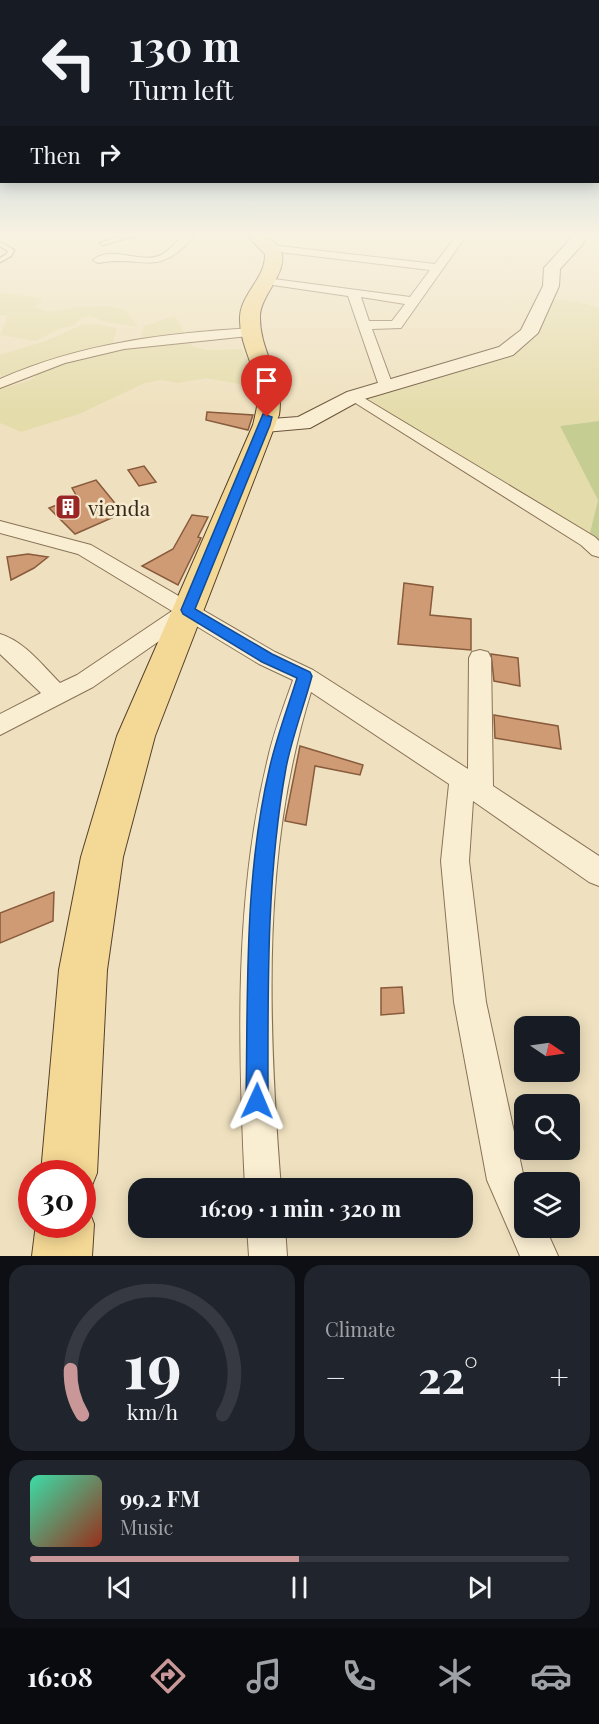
<!DOCTYPE html>
<html lang="en">
<head>
<meta charset="utf-8">
<style>
  body { margin:0; font-family:"Playfair Display",serif; background:#20242c; color:#f1f3f6; height:100vh; display:flex; flex-direction:column; font-size:22px; white-space:nowrap }
  * { box-sizing:border-box; margin:0 }
  p { font-size:20px; color:#9ea1a6 }
  .icon { flex:none; width:33px; height:33px; fill:none; stroke:currentColor; stroke-width:2; stroke-linecap:round; stroke-linejoin:round }
  .map { position:relative; height:1256px; overflow:hidden }
  .details { display:flex; flex-direction:column; gap:9px; padding:9px; background:#0d0f14; flex:1 }
  .details>* { flex:none }
  .banner { position:absolute; left:0px; top:0px; width:600px; height:183px; box-shadow:0 3px 15px #0003; background:#171b24; color:#f1f3f6; overflow:hidden }
  .needle { width:39px; rotate:103deg }
  .tools { position:absolute; left:514px; top:1016px; display:grid; gap:12px }
  .tools a { display:grid; place-items:center; width:66px; height:66px; border-radius:12px; background:#171b24; box-shadow:0 3px 15px #0003; font-size:30px }
  .speed { position:absolute; left:18px; top:1160px; display:flex; gap:12px; font-size:30px; font-weight:700; text-align:center }
  .speed>* { display:grid; place-content:center; width:78px; height:78px; border-radius:50%; background:#171b24; box-shadow:0 3px 15px #0003; line-height:1 }
  .speed .limit { border:9px solid #d22; background:#fff; color:#111 }
  .pin { position:absolute; display:grid; place-items:center; width:51px; height:51px; color:#fff; margin:-62px -26px; border-radius:50% 50% 50% 0; rotate:-45deg; box-shadow:0 0 6px #0007 }
  .pin .icon { rotate:45deg }
  .me { position:absolute; width:66px; margin:-33px; rotate:1deg; stroke-linejoin:round; filter:drop-shadow(0 0 4px #0008) }
  .turn { display:flex; align-items:center; gap:21px; height:126px; padding:0 30px; font-size:27px }
  .turn .icon { width:78px; height:78px; stroke-width:2.5 }
  .turn b { display:block; font-size:42px; line-height:51px }
  .then { display:flex; align-items:center; height:57px; padding:0 30px; background:#0003; gap:12px; font-size:22px }
  .big { font-size:45px; font-weight:700; line-height:1.1 }
  .details .tile { flex:1; display:flex; flex-direction:column; justify-content:center; gap:9px; min-width:0; padding:0 21px; border-radius:18px; background:#20242c }
  .details .dial { align-items:center; gap:0 }
  .dial svg { height:156px; overflow:visible; fill:none; stroke:#363941; stroke-width:7; stroke-linecap:round; text-anchor:middle }
  .dial text { fill:#f1f3f6; stroke:none }
  .song { display:flex; align-items:center; gap:18px }
  .cover { width:72px; height:72px; border-radius:9px; background:linear-gradient(135deg,hsl(160 70% 55%),hsl(10 70% 35%)) }
  .played { height:6px; border-radius:3px; background:linear-gradient(90deg,#c99798 50%,#363941 50%) }
  .keys { display:flex; justify-content:space-around; direction:ltr }
  .heat { display:flex; justify-content:space-between; align-items:center; font-size:33px; direction:ltr }
  .details .tiles { flex:1; display:grid; gap:9px; grid-template-columns:1fr 1fr }
  .tile:last-child { grid-column:span 2 }
  .trip { position:absolute; left:128px; top:1178px; width:345px; height:60px; border-radius:18px; background:#171b24; box-shadow:0 3px 15px #0003; font-weight:700; line-height:60px; text-align:center }
  .dock { display:flex; height:96px; justify-content:space-around; align-items:center; background:#090b0e; color:#9ea1a6 }
  .dock .icon { width:42px; height:42px }
  .dock .selected { color:#c99798 }
  .dock b { font-size:27px; color:#f1f3f6 }
  .map>svg:first-child { display:block }
</style>
</head>
<body>
<div class="map">
<svg width="599" height="1256" viewBox="0 0 599 1256">
  <rect width="100%" height="100%" fill="#efe1bf"/>
  <g fill="#e5dcac">
    <path d="M 0,293 L 41,298 L 42,302 L 34,307 L 50,312 L 78,307 L 107,306 L 125,310 L 138,327 L 106,322 L 90,316 L 81,318 L 73,326 L 61,328 L 36,341 L 0,335 L 8,316 L 0,315 Z"/>
    <path d="M 545,299 L 577,301 L 599,308 L 599,421 L 560,426 L 598,500 L 588,541 L 354,396 L 506,351 Z"/>
    <path d="M 175,316 L 192,346 L 206,350 L 242,349 L 262,388 L 206,378 L 178,383 L 161,380 L 145,383 L 79,414 L 21,432 L 0,423 L 0,389 L 31,380 L 50,363 L 124,347 L 140,339 L 144,326 Z"/>
    <path d="M 95,324 L 117,328 L 112,345 L 53,359 L 3,385 L 0,372 L 0,355 L 45,341 L 82,325 Z"/>
  </g>
  <path fill="#c6cd93" d="M 599,421 L 599,551 L 588,541 L 598,500 L 560,426 Z"/>
  <g fill="#cf9b74" stroke="#885b3c" stroke-width="1.5">
    <path d="M 207,412 L 253,415 L 248,430 L 206,420 Z"/>
    <path d="M 144,466 L 156,482 L 139,486 L 128,470 Z"/>
    <path d="M 96,480 L 123,513 L 75,534 L 49,508 L 77,497 L 72,488 Z"/>
    <path d="M 192,515 L 208,517 L 198,537 L 201,538 L 178,585 L 142,566 L 173,549 Z"/>
    <path d="M 28,554 L 48,557 L 34,568 L 11,580 L 7,557 Z"/>
    <path d="M 404,583 L 433,587 L 430,615 L 471,619 L 471,650 L 398,644 Z"/>
    <path d="M 491,654 L 518,658 L 520,686 L 494,681 Z"/>
    <path d="M 494,715 L 558,726 L 561,749 L 495,738 Z"/>
    <path d="M 300,746 L 363,765 L 360,775 L 315,766 L 306,825 L 285,821 Z"/>
    <path d="M 54,892 L 53,921 L 0,943 L 0,913 Z"/>
    <path d="M 402,987 L 404,1013 L 381,1015 L 381,988 Z"/>
  </g>
  <g fill="none" stroke-linecap="round" stroke-linejoin="round">
    <g stroke="#887257" stroke-width="3">
      <g id="lane">
        <path d="M 124,236 L 133,236 L 103,245 L 100,243 Z"/>
        <path d="M 0,242 L 14,250 L 11,256 L 0,262 L 0,258 L 7,254 L 8,251 L 0,246 Z"/>
      </g>
    </g>
    <g stroke="#887257" stroke-width="2">
      <g id="street">
        <path d="M 183,236 L 194,236 C 156,280 144,254 98,263 L 93,260 C 113,244 140,265 161,255 C 169,251 176,242 183,236 Z"/>
        <path d="M 456,236 L 466,236 L 401,328 L 372,329 L 393,386 L 386,390 L 379,386 L 348,296 L 266,284 L 260,281 L 266,278 L 410,297 L 430,270 L 271,251 L 266,248 L 271,245 L 435,264 ZM 361,297 L 405,304 L 392,321 L 369,321 Z"/>
        <path d="M 253,328 L 258,329 L 259,332 L 258,335 L 124,349 L 65,363 L 0,388 L 0,379 C 81,343 166,333 253,328 Z"/>
        <path d="M 354,392 L 595,537 L 599,541 L 599,557 L 592,555 L 581,545 L 349,399 L 347,396 L 349,393 Z"/>
        <path d="M 0,521 L 91,545 L 275,652 L 313,670 L 468,769 L 469,658 L 472,652 L 480,650 L 488,652 L 491,658 L 493,786 L 599,856 L 599,886 L 589,882 L 473,801 L 469,861 L 486,1002 L 525,1183 L 525,1227 L 545,1227 L 558,1256 L 520,1256 L 487,1180 L 454,1002 L 441,861 L 449,784 L 311,692 C 261,852 268,1023 281,1188 L 245,1188 C 238,1045 234,898 268,758 C 274,731 284,706 293,680 L 259,664 L 188,621 L 93,687 L 0,735 L 0,714 L 41,693 L 0,654 L 0,634 C 24,641 43,666 60,683 L 77,675 L 172,611 L 78,554 L 0,533 Z"/>
        <path d="M 247,1227 L 285,1227 L 287,1256 L 249,1256 Z"/>
      </g>
    </g>
    <g stroke="#6a533a" stroke-width="2">
      <path id="secondary" d="M 573,236 L 587,236 L 582,245 L 560,269 L 559,286 L 538,333 L 513,355 L 361,400 L 310,428 L 265,432 L 257,430 L 254,425 L 257,420 L 298,417 L 347,392 L 499,347 L 521,330 L 543,286 L 544,268 Z"/>
    </g>
    <g stroke="#56402c" stroke-width="2">
      <g id="primary">
        <path d="M 247,236 C 262,236 274,236 281,252 C 289,271 260,296 260,316 C 259,352 285,377 279,415 L 155,736 L 123,857 L 107,970 L 97,1173 L 89,1193 L 82,1196 L 82,1173 L 41,1173 L 59,970 L 81,857 L 117,736 L 253,425 C 256,412 260,398 257,384 C 252,362 239,340 240,317 C 241,293 266,278 265,254 Z"/>
        <path d="M 82,1202 L 86,1203 L 94,1224 L 92,1256 L 32,1256 L 36,1224 L 82,1224 Z"/>
      </g>
    </g>
    <use href="#lane" fill="#faeed2" fill-rule="evenodd"/>
    <use href="#street" fill="#faeed2" fill-rule="evenodd"/>
    <use href="#secondary" fill="#faeed2" fill-rule="evenodd"/>
    <use href="#primary" fill="#f4d895" fill-rule="evenodd"/>
  </g>
  <linearGradient id="sky" x2="0" y2="1"><stop stop-color="#8cb9d5"/><stop offset="0.57" stop-color="#f8f2e2"/><stop offset="1" stop-color="#f8f2e2" stop-opacity="0"/></linearGradient>
  <rect width="599" height="412" fill="url(#sky)"/>
  <path fill="#1a73e8" stroke="#114b97" stroke-width="1.5" d="M 263,414 L 272,417 L 270,425 L 195,609 L 272,654 L 310,672 L 312,676 C 304,706 292,737 286,768 C 266,878 268,990 268,1101 L 265,1109 L 257,1112 L 249,1109 L 246,1101 C 248,990 244,875 270,766 C 277,736 288,707 297,678 L 262,662 L 183,614 L 181,610 Z"/>
  <defs>
    <g id="building-square" transform="scale(1.35)"><rect x="-9" y="-9" width="18" height="18" rx="4" fill="#992625" stroke="#f6ebcf"/><path d="M-4-6H4V6H1V3H-1V6H-4ZM-2.5-4.3h1.7v1.8h-1.7ZM.8-4.3h1.7v1.8H.8ZM-2.5-1h1.7V.8h-1.7ZM.8-1h1.7V.8H.8Z" fill="#fff"/></g>
  </defs>
  <g fill-rule="evenodd">
    <use href="#building-square" x="68" y="507"/>
  </g>
  <g text-anchor="middle" dominant-baseline="central" stroke-width="5" stroke-linejoin="round" paint-order="stroke">
    <g font-size="21" fill="#37291c" stroke="#f6ebcf" text-anchor="start">
      <text x="88" y="507">vienda</text>
    </g>
  </g>
</svg>
<div class="tools">
<a><svg class="needle" viewBox="-14 -14 28 28"><path d="M0-13l5 13h-10z" fill="#e53935"/><path d="M0 13l5-13h-10z" fill="#9ea1a6"/></svg></a>
<a><svg class="icon" aria-label="search" viewBox="0 0 24 24"><circle cx="10" cy="10" r="6"/><path d="M15 15l6 6"/></svg></a>
<a><svg class="icon" aria-label="layers" viewBox="0 0 24 24"><path d="M12 4l9 5-9 5-9-5zM3 14l9 5 9-5"/></svg></a>
</div>
<div class="speed"><div class="limit">30</div></div>
<div class="pin" style="left:267px;top:417px;background:#d93025"><svg class="icon" aria-label="arrive" viewBox="0 0 24 24"><path d="M6 21V4h12l-3 4 3 4H6"/></svg></div>
<svg class="me" style="left:257px;top:1101px" viewBox="-20 -20 40 40"><path d="M0-17L14 15 0 8-14 15z" fill="#1a73e8" stroke="#fff" stroke-width="4"/></svg>
<div class="trip">16:09 · 1 min · 320 m</div>
<div class="banner">
<div class="turn"><svg class="icon" aria-label="left" viewBox="0 0 24 24"><path d="M17 20v-9H6M10 6l-5 5 5 5"/></svg><div><b>130 m</b>Turn left</div></div>
<div class="then">Then<svg class="icon" aria-label="right" viewBox="0 0 24 24"><path d="M7 20v-9h11M14 6l5 5-5 5"/></svg></div>
</div>
</div>
<section class="details">
<div class="tiles">
<div class="tile dial"><svg viewBox="0 0 100 80">
<path d="M14 69A42 42 0 1 1 86 69"/>
<path d="M14 69A42 42 0 0 1 8 46" stroke="#c99798"/>
<text x="50" y="56" font-size="32" font-weight="700">19</text>
<text x="50" y="72" font-size="11">km/h</text>
</svg></div>
<div class="tile"><p>Climate</p>
<div class="heat"><a>−</a><b class="big">22°</b><a>+</a></div>
</div>
<div class="tile">
<div class="song"><i class="cover"></i><div><b>99.2 FM</b><p>Music</p></div></div>
<div class="played"></div>
<div class="keys"><svg class="icon" aria-label="previous" viewBox="0 0 24 24"><path d="M18 5L8 12l10 7zM5 5v14"/></svg><svg class="icon" aria-label="pause" viewBox="0 0 24 24"><path d="M8 5v14M16 5v14"/></svg><svg class="icon" aria-label="next" viewBox="0 0 24 24"><path d="M6 5l10 7-10 7zM19 5v14"/></svg></div>
</div>
</div>
</section>
<nav class="dock">
<b>16:08</b>
<svg class="icon selected" aria-label="directions" viewBox="0 0 24 24"><path d="M12 3l9 9-9 9-9-9zM9 14v-3h6M13 9l2 2-2 2"/></svg>
<svg class="icon" aria-label="music" viewBox="0 0 24 24"><path d="M9 18V5l10-2v13"/><circle cx="6" cy="18" r="3"/><circle cx="16" cy="16" r="3"/></svg>
<svg class="icon" aria-label="phone" viewBox="0 0 24 24"><path d="M5 4h4l2 5-3 2q2 4 5 5l2-3 5 2v4C11 20 4 13 5 4z"/></svg>
<svg class="icon" aria-label="climate" viewBox="0 0 24 24"><path d="M12 3v18M4 7l16 10M4 17L20 7"/></svg>
<svg class="icon" aria-label="car" viewBox="0 0 24 24"><path d="M5 17H2v-5l4-1 3-4h7l3 4 3 1v5h-3M9 17h6M6 11h13"/><circle cx="7" cy="17" r="2"/><circle cx="17" cy="17" r="2"/></svg>
</nav>
</body>
</html>
